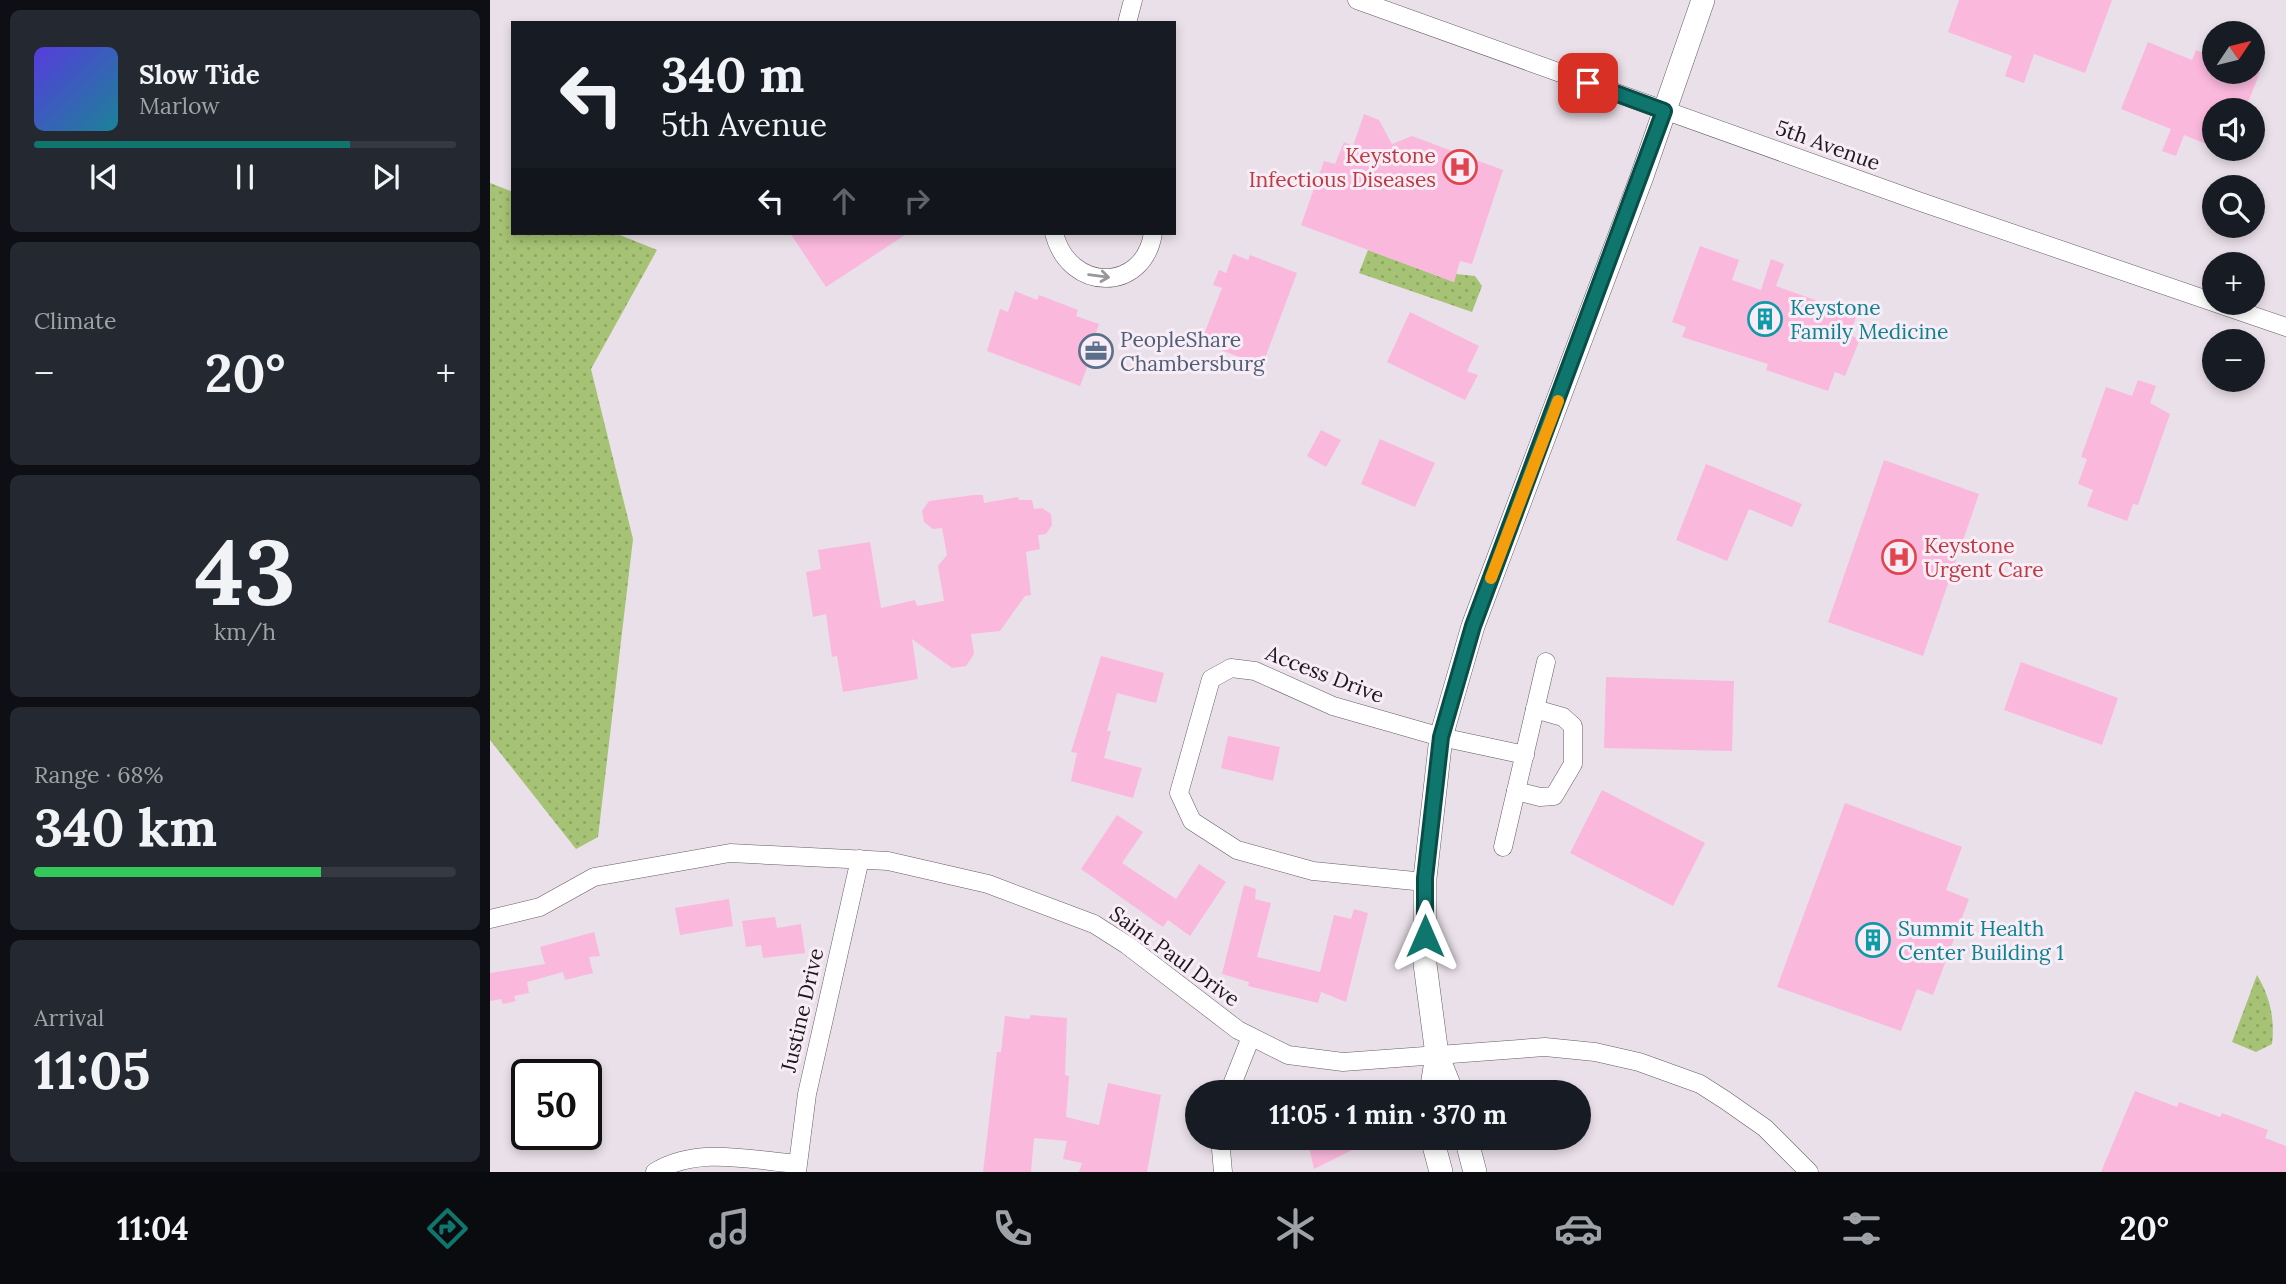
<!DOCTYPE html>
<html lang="en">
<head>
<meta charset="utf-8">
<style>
  body { margin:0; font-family:Lora,serif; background:#242831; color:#f1f3f6; height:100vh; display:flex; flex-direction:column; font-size:26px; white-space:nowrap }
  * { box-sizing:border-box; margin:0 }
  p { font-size:23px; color:#9ea1a6 }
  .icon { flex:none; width:38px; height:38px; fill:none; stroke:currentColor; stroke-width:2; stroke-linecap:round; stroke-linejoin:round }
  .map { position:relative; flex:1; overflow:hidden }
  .details { display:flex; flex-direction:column; gap:10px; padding:10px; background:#0d0f14; width:490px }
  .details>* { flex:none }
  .top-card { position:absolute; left:21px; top:21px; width:665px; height:214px; border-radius:0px; box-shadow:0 4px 10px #0003; background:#171b24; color:#f1f3f6; overflow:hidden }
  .needle { width:46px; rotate:55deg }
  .controls { position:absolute; left:1712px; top:21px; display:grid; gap:14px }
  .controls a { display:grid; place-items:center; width:63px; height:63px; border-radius:50%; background:#171b24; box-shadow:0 4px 10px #0003; font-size:35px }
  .speed { position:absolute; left:21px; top:1059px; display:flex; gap:14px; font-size:35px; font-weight:700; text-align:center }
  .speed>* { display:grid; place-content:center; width:91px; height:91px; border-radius:50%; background:#171b24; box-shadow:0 4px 10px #0003; line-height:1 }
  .speed .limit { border:4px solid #111; border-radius:10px; background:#fff; color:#111 }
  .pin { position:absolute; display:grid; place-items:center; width:60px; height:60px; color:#fff; margin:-30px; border-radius:14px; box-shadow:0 4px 10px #0006 }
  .me { position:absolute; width:77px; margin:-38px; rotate:0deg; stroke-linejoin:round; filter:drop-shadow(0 0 5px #0008) }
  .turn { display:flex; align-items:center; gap:24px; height:147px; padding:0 35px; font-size:32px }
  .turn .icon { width:91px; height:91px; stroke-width:2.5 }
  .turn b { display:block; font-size:49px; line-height:60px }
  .lanes { display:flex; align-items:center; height:66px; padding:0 35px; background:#0003; justify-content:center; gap:35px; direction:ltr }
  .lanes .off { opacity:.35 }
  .big { font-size:52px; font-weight:700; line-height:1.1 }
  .details .tile { flex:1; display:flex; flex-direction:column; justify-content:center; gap:10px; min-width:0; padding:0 24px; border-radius:10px; background:#242831 }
  .details .dial { align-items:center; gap:0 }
  .dial b { font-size:91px; line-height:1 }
  .song { display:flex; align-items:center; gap:21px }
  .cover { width:84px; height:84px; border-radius:10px; background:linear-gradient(135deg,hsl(250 70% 55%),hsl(190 70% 35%)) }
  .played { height:7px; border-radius:4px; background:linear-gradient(90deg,#0f766e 75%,#363941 75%) }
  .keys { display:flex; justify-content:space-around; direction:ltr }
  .heat { display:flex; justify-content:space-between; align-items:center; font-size:38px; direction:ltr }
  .charge { height:10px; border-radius:5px; background:linear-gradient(90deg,#34c759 68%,#363941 0) }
  .trip { position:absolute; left:695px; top:1080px; width:406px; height:70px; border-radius:35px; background:#171b24; box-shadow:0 4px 10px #0003; font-weight:700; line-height:70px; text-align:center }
  .dock { display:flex; height:112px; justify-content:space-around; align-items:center; background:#090b0e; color:#9ea1a6 }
  .dock .icon { width:49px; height:49px }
  .dock .active { color:#0f766e }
  .dock b { font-size:32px; color:#f1f3f6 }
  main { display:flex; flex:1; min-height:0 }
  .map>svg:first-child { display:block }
</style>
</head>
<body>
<main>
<section class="details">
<div class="tile">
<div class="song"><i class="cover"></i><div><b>Slow Tide</b><p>Marlow</p></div></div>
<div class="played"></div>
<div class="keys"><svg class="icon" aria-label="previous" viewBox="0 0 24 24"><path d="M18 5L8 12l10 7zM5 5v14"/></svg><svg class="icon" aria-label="pause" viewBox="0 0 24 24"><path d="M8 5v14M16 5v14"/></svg><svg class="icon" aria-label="next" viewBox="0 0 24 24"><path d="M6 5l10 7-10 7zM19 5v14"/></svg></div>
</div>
<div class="tile"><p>Climate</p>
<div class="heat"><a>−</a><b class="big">20°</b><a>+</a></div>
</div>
<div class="tile dial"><b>43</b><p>km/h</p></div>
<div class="tile"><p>Range · 68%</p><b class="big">340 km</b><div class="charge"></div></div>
<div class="tile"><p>Arrival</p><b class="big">11:05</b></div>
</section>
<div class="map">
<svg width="1796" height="1172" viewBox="0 0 1796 1172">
  <defs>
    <pattern id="grass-dots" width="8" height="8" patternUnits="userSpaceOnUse" patternTransform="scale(1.75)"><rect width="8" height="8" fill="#a6c274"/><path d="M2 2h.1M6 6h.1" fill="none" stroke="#8ea664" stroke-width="1.8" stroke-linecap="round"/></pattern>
  </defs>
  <rect width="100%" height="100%" fill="#eae0e9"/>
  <g fill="url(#grass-dots)">
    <path d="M 0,183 L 23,192 L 23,233 L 125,233 L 167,250 L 101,369 L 143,539 L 108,837 L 86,849 L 0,740 Z"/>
    <path d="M 878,250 L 964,282 L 966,274 L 985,276 L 992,286 L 982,312 L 869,273 Z"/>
    <path d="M 1767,975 C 1780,997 1785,1019 1782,1044 L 1766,1052 L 1742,1042 Z"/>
  </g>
  <g fill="#fab8dd">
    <path d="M 1469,0 L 1622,0 L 1595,73 L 1544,54 L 1534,83 L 1515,76 L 1522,56 L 1458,32 Z"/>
    <path d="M 1658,42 L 1702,60 L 1706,50 L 1724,57 L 1724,72 L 1770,72 L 1755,110 L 1724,110 L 1724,147 L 1694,135 L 1686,156 L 1672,151 L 1681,129 L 1631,109 Z"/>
    <path d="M 874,114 L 889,120 L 902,144 L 922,136 L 1013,170 L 982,264 L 970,261 L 964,282 L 811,225 L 834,161 L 845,164 L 854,142 L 863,146 Z"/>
    <path d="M 300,233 L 418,233 L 336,287 Z"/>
    <path d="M 1210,246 L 1249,260 L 1242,280 L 1271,290 L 1281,259 L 1294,264 L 1286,286 L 1367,315 L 1359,335 L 1370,339 L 1355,376 L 1345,372 L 1338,391 L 1276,370 L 1278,364 L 1192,337 L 1196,327 L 1182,322 Z"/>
    <path d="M 743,254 L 758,260 L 760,255 L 807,273 L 772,366 L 711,342 L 732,288 L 723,285 L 729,270 L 736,273 Z"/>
    <path d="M 525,291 L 547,300 L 549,295 L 588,310 L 586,316 L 609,324 L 602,345 L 611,348 L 604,367 L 598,365 L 590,386 L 497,351 L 510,309 L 518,312 Z"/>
    <path d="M 920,312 L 989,346 L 977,371 L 988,375 L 975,400 L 897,362 Z"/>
    <path d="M 1648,380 L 1666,386 L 1660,403 L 1680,414 L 1648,505 L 1643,504 L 1637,521 L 1597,506 L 1603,490 L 1588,484 L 1597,459 L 1591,457 L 1616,387 L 1642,396 Z"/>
    <path d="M 831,430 L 851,440 L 836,467 L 817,456 Z"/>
    <path d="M 890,439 L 945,463 L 925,507 L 871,484 Z"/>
    <path d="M 1394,460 L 1489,494 L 1433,656 L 1338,622 Z"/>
    <path d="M 1216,464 L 1312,504 L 1302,527 L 1259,509 L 1237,561 L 1186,540 Z"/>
    <path d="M 484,495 L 493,495 L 494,503 L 528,497 L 529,500 L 542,500 L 544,509 L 552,508 L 561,514 L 562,525 L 556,534 L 548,535 L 550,549 L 536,552 L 541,595 L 535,596 L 510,631 L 481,634 L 484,654 L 476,666 L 462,668 L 422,639 L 428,679 L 353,692 L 347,656 L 342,657 L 336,614 L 323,617 L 316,572 L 331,569 L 328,550 L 380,542 L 391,608 L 425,600 L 427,606 L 454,601 L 448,566 L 457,555 L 452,528 L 443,529 L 434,522 L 432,511 L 439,501 Z"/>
    <path d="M 611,656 L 674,673 L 666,703 L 627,693 L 617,731 L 621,731 L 614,758 L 652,768 L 643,798 L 581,781 L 587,753 L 581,752 Z"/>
    <path d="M 1531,662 L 1628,698 L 1612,745 L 1514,710 Z"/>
    <path d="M 1116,677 L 1244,681 L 1242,751 L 1114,748 Z"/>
    <path d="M 738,736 L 790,747 L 783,781 L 731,768 Z"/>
    <path d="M 1112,790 L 1215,843 L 1183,906 L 1080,853 Z"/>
    <path d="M 1355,803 L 1472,847 L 1456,890 L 1479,899 L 1443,995 L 1427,989 L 1411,1031 L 1287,987 Z"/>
    <path d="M 627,815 L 653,832 L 632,863 L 686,899 L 709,864 L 736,882 L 700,936 L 678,920 L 673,927 L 591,869 Z"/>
    <path d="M 754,885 L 766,889 L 765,899 L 781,903 L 767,957 L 830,972 L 844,915 L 861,919 L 864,909 L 878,913 L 856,1002 L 831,992 L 828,1003 L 758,986 L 759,982 L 732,974 Z"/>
    <path d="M 239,899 L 243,926 L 190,935 L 185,908 Z"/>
    <path d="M 285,917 L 287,928 L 311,924 L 315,953 L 273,958 L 271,945 L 256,947 L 252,921 Z"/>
    <path d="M 104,932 L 110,956 L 99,957 L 103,973 L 75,980 L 73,972 L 37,982 L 39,993 L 24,996 L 26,1001 L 13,1004 L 11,999 L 0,1001 L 0,973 L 55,964 L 50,947 Z"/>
    <path d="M 541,1015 L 577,1018 L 575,1075 L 579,1076 L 576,1117 L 609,1125 L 618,1083 L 671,1095 L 657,1172 L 589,1172 L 592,1163 L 573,1159 L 577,1141 L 544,1138 L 541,1172 L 493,1172 L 507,1052 L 511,1052 L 515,1016 L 539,1019 Z"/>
    <path d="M 1645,1091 L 1687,1107 L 1689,1102 L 1730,1117 L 1732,1113 L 1778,1130 L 1775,1138 L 1796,1146 L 1796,1172 L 1611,1172 Z"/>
    <path d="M 817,1138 L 853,1138 L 860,1141 L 862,1150 L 824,1169 Z"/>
  </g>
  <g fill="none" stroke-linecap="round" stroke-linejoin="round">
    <g stroke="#655c64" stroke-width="19">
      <g id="minor">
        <path d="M 867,0 L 1428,201 L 1796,327"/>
        <path d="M 637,23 L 643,0"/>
        <path d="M 564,233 C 579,293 654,293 663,233"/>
        <path d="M 1026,791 L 1050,797 L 1064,796 L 1083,764 L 1083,726 L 1073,717 L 1045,709"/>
        <path d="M 1013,847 L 1056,662"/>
        <path d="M 935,882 L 823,871 L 747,850 L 702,821 L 689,793 L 721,679 L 741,668 L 765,671 L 843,706 L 951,737 L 1035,755"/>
        <path d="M 0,919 L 50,907 L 104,877 L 240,853 L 398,861 L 498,884 L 604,924 L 637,945 L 748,1030 L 798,1055 L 853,1062 L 1055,1047 L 1105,1052 L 1149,1062 L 1210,1084 L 1235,1100 L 1275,1128 L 1319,1172"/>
        <path d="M 739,1092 L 761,1037"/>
        <path d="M 730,1138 L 733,1172"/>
        <path d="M 165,1172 C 207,1146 261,1160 307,1164"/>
        <path d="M 307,1172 L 317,1094 L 370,859"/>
      </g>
    </g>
    <g stroke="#655c64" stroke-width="24">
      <g id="major">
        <path d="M 941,1092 L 947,1055"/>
        <path d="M 962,1092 L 947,1055 L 935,964 L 935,878 L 951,737 L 983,626 L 1151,179 L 1213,0"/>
        <path d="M 942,1138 L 951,1172"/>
        <path d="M 976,1138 L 985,1172"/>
      </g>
    </g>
    <use href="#minor" stroke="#fff" stroke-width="18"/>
    <use href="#major" stroke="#fff" stroke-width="23"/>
  </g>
  <defs><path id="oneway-shaft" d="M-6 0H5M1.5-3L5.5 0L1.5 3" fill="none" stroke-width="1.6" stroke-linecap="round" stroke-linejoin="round" transform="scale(1.75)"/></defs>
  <use stroke="#999799" href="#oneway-shaft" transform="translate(609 276) rotate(7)"/>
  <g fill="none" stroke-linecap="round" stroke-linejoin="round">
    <g stroke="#0a4d48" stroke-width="18">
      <path id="route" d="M 935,936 L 935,878 L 951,737 L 983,626 L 1174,111 L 1098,83"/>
    </g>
    <use href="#route" stroke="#0f766e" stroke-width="12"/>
    <path stroke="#f59e0b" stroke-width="12" d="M 1001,578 L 1068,401"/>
  </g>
  <defs>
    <g id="hospital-ring" transform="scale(1.75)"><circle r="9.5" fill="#f8edf7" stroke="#e0444e" stroke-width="1.5"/><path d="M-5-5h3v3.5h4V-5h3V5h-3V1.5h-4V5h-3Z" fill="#e0444e"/></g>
    <g id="building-ring" transform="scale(1.75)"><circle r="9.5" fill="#f8edf7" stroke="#0f9aa8" stroke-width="1.5"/><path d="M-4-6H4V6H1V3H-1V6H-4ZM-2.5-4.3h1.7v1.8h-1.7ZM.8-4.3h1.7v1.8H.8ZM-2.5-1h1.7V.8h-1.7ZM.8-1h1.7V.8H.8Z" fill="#0f9aa8"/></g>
    <g id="office-ring" transform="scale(1.75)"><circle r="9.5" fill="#f8edf7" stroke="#5c6f8a" stroke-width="1.5"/><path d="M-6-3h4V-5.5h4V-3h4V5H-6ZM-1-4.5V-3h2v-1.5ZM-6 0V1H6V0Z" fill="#5c6f8a"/></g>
  </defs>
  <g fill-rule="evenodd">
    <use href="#hospital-ring" x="970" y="167"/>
    <use href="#building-ring" x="1275" y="319"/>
    <use href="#office-ring" x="606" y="351"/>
    <use href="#hospital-ring" x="1409" y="557"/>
    <use href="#building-ring" x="1383" y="940"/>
  </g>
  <g text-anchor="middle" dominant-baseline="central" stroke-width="6" stroke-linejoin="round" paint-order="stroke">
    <g font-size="21" fill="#1c181c" stroke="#f8edf7">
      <text transform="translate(1338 145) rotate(20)">5th Avenue</text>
      <text transform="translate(835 674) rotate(21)">Access Drive</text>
      <text transform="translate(685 956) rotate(36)">Saint Paul Drive</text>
      <text transform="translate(312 1010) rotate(-77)">Justine Drive</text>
    </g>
    <g font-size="21" fill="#be3a42" stroke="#f8edf7" text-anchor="end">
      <text x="946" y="155">Keystone<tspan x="946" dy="24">Infectious Diseases</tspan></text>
      <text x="1434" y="545" text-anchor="start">Keystone<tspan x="1434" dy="24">Urgent Care</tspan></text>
    </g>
    <g font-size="21" fill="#0d838f" stroke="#f8edf7" text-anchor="start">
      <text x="1300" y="307">Keystone<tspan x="1300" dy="24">Family Medicine</tspan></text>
      <text x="1408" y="928">Summit Health<tspan x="1408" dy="24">Center Building 1</tspan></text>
    </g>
    <g font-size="21" fill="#4e5e75" stroke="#f8edf7" text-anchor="start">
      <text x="630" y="339">PeopleShare<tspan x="630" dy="24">Chambersburg</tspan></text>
    </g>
  </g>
</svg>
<div class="controls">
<a><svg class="needle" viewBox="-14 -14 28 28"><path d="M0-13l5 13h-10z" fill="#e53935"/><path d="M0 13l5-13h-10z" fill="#9ea1a6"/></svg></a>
<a><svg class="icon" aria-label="sound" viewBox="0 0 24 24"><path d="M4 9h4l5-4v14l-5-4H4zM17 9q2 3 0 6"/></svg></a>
<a><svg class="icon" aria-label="search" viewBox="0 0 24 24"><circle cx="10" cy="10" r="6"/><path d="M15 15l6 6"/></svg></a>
<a>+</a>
<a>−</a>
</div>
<div class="speed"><div class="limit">50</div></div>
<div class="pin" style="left:1098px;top:83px;background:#d93025"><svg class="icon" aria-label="arrive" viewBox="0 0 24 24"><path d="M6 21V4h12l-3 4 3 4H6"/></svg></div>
<svg class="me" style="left:935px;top:936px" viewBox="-20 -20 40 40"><path d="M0-17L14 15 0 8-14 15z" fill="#0f766e" stroke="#fff" stroke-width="4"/></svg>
<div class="trip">11:05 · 1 min · 370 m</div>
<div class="top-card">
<div class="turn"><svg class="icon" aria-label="left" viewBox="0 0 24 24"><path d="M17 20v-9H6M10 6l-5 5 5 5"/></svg><div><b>340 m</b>5th Avenue</div></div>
<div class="lanes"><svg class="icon" aria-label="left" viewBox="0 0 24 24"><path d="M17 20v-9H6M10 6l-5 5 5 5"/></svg><svg class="icon off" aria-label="ahead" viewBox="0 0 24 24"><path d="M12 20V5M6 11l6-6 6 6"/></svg><svg class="icon off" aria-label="right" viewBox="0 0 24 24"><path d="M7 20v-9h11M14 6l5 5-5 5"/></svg></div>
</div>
</div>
</main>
<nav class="dock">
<b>11:04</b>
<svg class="icon active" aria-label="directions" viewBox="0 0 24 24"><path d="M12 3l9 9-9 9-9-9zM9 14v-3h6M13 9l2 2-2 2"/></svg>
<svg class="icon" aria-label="music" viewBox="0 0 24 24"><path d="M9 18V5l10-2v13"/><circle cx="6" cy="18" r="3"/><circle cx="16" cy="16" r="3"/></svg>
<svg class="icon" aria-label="phone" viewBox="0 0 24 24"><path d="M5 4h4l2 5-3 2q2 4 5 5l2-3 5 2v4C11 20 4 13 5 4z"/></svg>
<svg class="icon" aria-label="climate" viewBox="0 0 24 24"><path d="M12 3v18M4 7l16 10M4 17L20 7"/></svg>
<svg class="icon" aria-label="car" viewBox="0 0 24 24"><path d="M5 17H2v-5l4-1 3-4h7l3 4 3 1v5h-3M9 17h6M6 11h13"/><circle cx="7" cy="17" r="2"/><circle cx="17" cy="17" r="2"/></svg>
<svg class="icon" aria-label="filters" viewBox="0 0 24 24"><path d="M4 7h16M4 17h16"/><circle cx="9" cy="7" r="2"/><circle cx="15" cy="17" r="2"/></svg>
<b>20°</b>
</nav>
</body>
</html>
